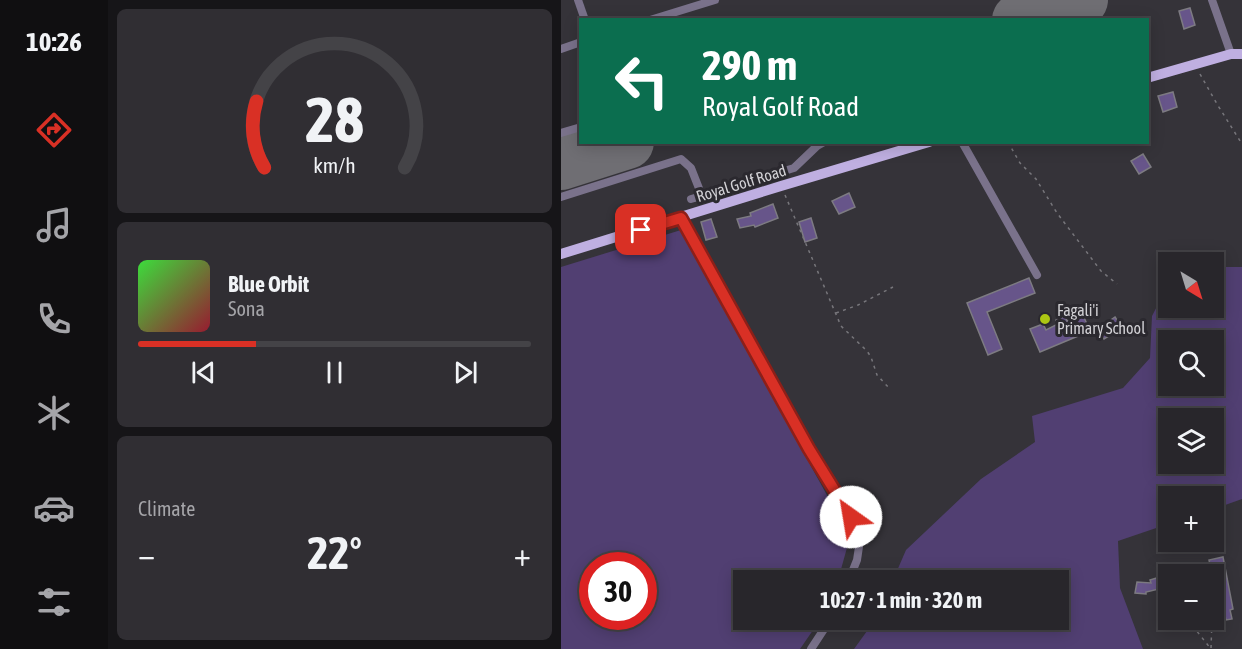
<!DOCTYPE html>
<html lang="en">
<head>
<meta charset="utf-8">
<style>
  body { margin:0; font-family:"Asap Condensed",sans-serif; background:#302e33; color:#f1f3f6; height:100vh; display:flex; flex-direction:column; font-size:22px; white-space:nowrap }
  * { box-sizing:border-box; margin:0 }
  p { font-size:20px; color:#a5a5a9 }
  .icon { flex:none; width:33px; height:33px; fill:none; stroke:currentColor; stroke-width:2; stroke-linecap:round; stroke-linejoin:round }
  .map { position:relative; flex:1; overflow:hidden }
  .side { display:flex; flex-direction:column; gap:9px; padding:9px; background:#161518; width:453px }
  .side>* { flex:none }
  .top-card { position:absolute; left:18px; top:18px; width:570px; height:126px; border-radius:0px; box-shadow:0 3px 15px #0003,0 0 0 2px #444347; background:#0b6e4f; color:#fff; overflow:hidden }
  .needle { width:39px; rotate:142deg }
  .fabs { position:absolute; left:597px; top:252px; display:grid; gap:12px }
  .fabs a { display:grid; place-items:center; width:66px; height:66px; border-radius:0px; background:#28262b; box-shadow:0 3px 15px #0003,0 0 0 2px #444347; font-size:30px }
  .speed { position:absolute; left:18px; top:552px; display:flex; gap:12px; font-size:30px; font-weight:700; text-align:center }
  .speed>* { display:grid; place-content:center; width:78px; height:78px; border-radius:50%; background:#28262b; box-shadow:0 3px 15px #0003,0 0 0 2px #444347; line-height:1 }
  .speed .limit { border:9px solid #d22; background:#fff; color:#111 }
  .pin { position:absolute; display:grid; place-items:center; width:51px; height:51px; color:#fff; margin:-26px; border-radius:12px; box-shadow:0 3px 9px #0006 }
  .me { position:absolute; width:66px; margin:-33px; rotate:328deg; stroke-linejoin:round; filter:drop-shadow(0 0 4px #0008) }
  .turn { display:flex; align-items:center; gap:21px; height:126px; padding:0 24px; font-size:27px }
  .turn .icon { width:78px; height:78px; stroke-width:2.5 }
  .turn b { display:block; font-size:42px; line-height:51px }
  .big { font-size:45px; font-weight:700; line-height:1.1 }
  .side .card { flex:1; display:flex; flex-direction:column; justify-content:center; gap:9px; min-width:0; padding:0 21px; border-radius:9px; background:#302e33 }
  .side .dial { align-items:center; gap:0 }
  .dial svg { height:156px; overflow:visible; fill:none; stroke:#444347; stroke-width:7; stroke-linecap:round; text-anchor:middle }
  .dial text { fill:#f1f3f6; stroke:none }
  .song { display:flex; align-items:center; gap:18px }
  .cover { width:72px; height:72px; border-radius:9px; background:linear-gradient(135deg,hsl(120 70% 55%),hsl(350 70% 35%)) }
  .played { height:6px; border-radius:3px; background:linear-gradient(90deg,#d93025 30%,#444347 30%) }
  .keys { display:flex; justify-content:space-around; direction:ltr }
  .heat { display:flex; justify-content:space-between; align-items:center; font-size:33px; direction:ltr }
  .trip { position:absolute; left:172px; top:570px; width:336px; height:60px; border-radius:0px; background:#28262b; box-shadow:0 3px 15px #0003,0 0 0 2px #444347; font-weight:700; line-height:60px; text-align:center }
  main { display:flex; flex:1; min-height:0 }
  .dock { display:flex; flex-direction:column; width:108px; justify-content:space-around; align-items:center; background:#100f11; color:#a5a5a9 }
  .dock .icon { width:42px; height:42px }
  .dock .current { color:#d93025 }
  .dock b { font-size:27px; color:#f1f3f6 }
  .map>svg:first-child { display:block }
</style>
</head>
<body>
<main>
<nav class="dock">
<b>10:26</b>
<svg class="icon current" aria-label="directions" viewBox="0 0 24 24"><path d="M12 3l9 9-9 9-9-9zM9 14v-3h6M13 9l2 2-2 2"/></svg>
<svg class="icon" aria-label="music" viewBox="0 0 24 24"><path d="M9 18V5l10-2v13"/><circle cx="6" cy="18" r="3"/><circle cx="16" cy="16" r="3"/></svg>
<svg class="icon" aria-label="phone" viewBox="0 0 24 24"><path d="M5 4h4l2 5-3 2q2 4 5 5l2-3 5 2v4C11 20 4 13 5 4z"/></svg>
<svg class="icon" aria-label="climate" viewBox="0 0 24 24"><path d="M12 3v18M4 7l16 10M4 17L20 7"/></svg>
<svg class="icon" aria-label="car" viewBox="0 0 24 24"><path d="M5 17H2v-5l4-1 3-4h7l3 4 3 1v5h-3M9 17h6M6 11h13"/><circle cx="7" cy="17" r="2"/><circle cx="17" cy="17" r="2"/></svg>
<svg class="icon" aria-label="filters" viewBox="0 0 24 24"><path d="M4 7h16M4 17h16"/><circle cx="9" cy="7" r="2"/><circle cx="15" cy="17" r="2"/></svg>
</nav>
<section class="side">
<div class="card dial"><svg viewBox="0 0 100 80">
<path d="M14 69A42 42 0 1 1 86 69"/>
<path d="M14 69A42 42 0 0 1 10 35" stroke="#d93025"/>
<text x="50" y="56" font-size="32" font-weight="700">28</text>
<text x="50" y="72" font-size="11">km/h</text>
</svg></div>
<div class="card">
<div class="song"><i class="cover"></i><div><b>Blue Orbit</b><p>Sona</p></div></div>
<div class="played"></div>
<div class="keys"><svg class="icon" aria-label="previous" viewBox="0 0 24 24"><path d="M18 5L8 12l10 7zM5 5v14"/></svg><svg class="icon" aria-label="pause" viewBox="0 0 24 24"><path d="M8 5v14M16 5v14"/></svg><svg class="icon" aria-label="next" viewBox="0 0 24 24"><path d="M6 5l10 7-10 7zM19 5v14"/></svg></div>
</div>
<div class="card"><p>Climate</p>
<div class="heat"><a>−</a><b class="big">22°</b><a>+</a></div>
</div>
</section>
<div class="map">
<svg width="681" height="649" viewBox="0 0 681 649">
  <rect width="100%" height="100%" fill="#353339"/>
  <g fill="#513f72" fill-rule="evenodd">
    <path d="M 120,230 L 289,537 L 277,580 L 183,580 L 183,620 L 259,620 L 239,649 L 0,649 L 0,267 ZM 32,566 L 82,566 L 82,616 L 32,616 Z"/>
    <path d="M 653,267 L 681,267 L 681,499 L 653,509 L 652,496 L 608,496 L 607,524 L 557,541 L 559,588 L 582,649 L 293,649 L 314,620 L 498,620 L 498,580 L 332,580 L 345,550 L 420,479 L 474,442 L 471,416 L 562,388 L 589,358 L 591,316 L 607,285 L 608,308 L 652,308 ZM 608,340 L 652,340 L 652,386 L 608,386 ZM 608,418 L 652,418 L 652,464 L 608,464 Z"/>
  </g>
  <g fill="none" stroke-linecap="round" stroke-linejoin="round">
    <g stroke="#6f6e73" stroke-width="21">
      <path d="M 514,2 L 520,20"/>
      <path d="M 54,142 L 55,146"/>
    </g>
    <g stroke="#6f6e73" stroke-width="54">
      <path d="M 458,20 L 520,0"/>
      <path d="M 0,163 L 66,142"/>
    </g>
  </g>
  <g fill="#67558a" stroke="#7d7b82" stroke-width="1.5">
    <path d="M 629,8 L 634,25 L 623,29 L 618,11 Z"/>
    <path d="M 612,92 L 616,107 L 602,112 L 597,96 Z"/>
    <path d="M 582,154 L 590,167 L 578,174 L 570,161 Z"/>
    <path d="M 288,193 L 294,207 L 278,214 L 271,201 Z"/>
    <path d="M 212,204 L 217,218 L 194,227 L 193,225 L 179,228 L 176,219 L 190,216 L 189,213 Z"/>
    <path d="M 250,218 L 256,238 L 244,242 L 238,222 Z"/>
    <path d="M 150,219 L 156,237 L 145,240 L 140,222 Z"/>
    <path d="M 468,278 L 474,293 L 426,312 L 441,349 L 427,355 L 406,303 Z"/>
    <path d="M 522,315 L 529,331 L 479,352 L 469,329 L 482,324 L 485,330 L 497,324 L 495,320 L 504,316 L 506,321 Z"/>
    <path d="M 554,317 L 561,328 L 543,339 L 537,329 Z"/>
    <path d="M 662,557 L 672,609 L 669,610 L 671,619 L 665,620 L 663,611 L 657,613 L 652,592 L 652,574 L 651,574 L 648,560 Z"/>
    <path d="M 599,577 L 602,588 L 585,592 L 585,594 L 574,593 L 576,582 L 590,583 L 589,580 Z"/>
  </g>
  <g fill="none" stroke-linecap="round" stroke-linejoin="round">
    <g stroke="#77767b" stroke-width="1.5" stroke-dasharray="3 4.5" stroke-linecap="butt">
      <path d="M 639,74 L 656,104 L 681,144"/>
      <path d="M 447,142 L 459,163 L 475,179 L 496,213 L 540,271 L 556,284"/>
      <path d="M 224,195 L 280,326 L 306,351 L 310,357 L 316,375 L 328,388"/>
      <path d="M 275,313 L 297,305 L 332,287"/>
      <path d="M 627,620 L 650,649"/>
      <path d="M 650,648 L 651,620"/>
    </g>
    <g stroke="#7a728b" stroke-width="8">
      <path d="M 17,0 L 24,20"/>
      <path d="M 651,0 L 670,54"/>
      <path d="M 89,20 L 154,0"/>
      <path d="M 0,49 L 20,42"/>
      <path d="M 0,133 L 20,127"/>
      <path d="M 401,142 L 476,275"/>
      <path d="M 0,197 L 120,159 L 130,168 L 141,196 L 233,168 L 256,146 L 263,142"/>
      <path d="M 130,199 L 141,196"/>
      <path d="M 120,218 L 248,449 L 290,517 L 299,540 L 296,560 L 288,580"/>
      <path d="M 250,649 L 269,620"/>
    </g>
    <g stroke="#bfafe1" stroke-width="10">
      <path d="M 586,78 L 670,54 L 681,54"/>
      <path d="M 0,254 L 220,186 L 368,142"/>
    </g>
  </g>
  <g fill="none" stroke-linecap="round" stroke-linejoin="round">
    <g stroke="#8d1f18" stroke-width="15">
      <path id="route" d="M 80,230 L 120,218 L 248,449 L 290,517"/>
    </g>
    <use href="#route" stroke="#d93025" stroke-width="10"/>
  </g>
  <circle fill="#acc613" stroke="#2b292f" stroke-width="2" cx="484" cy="319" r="6"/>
  <g text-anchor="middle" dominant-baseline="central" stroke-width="6" stroke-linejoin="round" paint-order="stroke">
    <g font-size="16" fill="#d2d1d5" stroke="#2b292f">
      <text transform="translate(180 183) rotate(-17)">Royal Golf Road</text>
    </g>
    <g font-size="16" fill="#d2d1d5" stroke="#2b292f" text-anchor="start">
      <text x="496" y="310">Fagali'i<tspan x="496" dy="18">Primary School</tspan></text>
    </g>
  </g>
</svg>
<div class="fabs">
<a><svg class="needle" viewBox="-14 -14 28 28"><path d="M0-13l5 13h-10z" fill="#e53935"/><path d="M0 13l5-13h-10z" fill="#a5a5a9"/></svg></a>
<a><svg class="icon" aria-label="search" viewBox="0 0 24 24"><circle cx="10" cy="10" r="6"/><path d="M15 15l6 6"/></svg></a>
<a><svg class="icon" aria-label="layers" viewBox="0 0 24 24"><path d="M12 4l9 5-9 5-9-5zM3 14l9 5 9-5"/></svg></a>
<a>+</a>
<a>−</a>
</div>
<div class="speed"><div class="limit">30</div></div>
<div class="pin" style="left:80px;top:230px;background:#d93025"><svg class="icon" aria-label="arrive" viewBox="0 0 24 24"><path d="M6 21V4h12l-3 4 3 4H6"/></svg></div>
<svg class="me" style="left:290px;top:517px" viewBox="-20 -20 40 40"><circle r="19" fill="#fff"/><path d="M0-13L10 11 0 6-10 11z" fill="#d93025"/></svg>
<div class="trip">10:27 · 1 min · 320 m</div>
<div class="top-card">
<div class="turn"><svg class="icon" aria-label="left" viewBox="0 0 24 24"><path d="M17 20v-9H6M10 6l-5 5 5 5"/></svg><div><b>290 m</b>Royal Golf Road</div></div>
</div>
</div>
</main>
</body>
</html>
